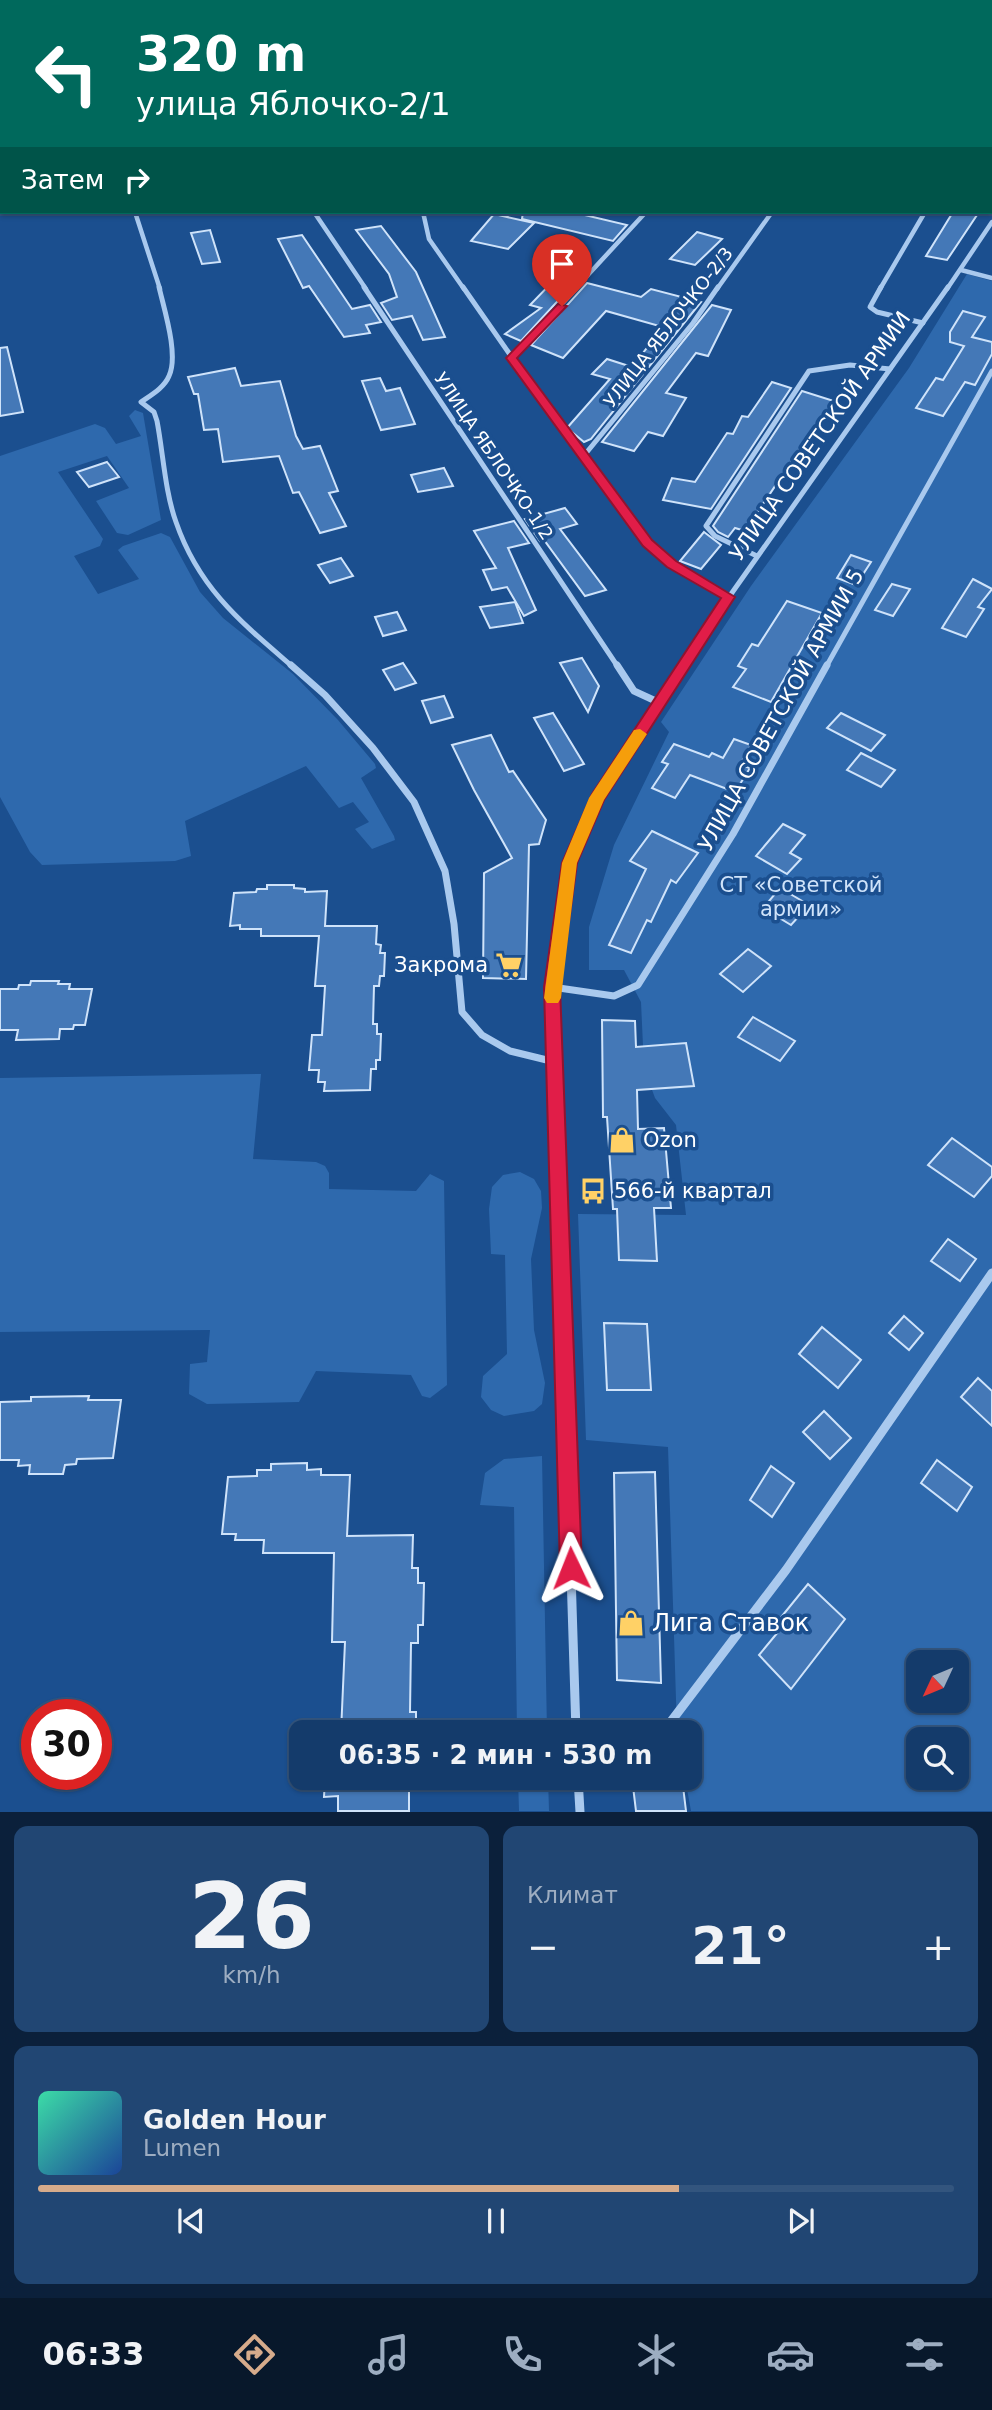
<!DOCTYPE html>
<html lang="ru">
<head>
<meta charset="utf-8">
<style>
  body { margin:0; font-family:"DejaVu Sans",sans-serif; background:#214673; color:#f1f3f6; height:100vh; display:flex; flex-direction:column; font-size:26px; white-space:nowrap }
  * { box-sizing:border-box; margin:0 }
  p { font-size:23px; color:#9dadc1 }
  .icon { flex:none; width:38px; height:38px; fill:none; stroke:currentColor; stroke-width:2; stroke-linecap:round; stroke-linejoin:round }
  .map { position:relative; height:1812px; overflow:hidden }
  .panel { display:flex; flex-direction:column; gap:14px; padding:14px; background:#0b203b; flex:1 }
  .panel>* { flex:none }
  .guide { position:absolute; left:0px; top:0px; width:992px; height:214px; box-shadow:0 2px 5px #0004,0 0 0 2px #33557e; background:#00695c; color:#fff; overflow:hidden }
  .needle { width:46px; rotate:226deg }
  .tools { position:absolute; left:906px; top:1650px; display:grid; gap:14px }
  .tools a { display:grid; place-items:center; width:63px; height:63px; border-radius:14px; background:#143b6b; box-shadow:0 2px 5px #0004,0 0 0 2px #33557e; font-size:35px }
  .speed { position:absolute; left:21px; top:1699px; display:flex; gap:14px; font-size:35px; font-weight:700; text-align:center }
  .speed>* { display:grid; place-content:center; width:91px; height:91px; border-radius:50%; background:#143b6b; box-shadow:0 2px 5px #0004,0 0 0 2px #33557e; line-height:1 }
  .speed .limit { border:10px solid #d22; background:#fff; color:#111 }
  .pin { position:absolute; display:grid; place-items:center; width:60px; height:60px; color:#fff; margin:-72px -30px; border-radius:50% 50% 50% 0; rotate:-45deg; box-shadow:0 0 7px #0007 }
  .pin .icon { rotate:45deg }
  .me { position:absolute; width:77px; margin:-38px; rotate:358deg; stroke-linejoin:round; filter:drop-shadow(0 0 5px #0008) }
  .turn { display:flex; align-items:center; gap:24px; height:147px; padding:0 21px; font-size:32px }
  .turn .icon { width:91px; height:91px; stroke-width:2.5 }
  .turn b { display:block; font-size:49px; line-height:60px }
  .then { display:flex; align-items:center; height:66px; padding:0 21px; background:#0003; gap:14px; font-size:26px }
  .big { font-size:52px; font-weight:700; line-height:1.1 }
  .panel .widget { flex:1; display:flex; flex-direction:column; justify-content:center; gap:10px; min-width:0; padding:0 24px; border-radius:14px; background:#214673 }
  .panel .dial { align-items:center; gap:0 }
  .dial b { font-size:91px; line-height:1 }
  .song { display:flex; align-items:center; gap:21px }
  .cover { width:84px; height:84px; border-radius:10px; background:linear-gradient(135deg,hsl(160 70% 55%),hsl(220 70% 35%)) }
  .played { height:7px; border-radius:4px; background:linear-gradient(90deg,#d6ab8b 70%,#33557e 70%) }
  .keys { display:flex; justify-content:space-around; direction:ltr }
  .heat { display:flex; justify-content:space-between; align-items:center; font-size:38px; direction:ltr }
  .panel .tiles { flex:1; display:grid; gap:14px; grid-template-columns:1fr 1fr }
  .widget:last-child { grid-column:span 2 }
  .trip { position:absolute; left:289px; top:1720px; width:413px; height:70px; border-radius:14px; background:#143b6b; box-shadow:0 2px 5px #0004,0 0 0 2px #33557e; font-weight:700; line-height:70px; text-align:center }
  .tabs { display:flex; height:112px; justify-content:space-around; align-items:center; background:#08182b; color:#9dadc1 }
  .tabs .icon { width:49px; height:49px }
  .tabs .current { color:#d6ab8b }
  .tabs b { font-size:32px; color:#f1f3f6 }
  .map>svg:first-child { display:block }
</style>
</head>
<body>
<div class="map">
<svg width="992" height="1812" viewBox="0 0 992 1812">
  <rect width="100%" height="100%" fill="#1b4f8f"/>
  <g fill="#2e69ad" fill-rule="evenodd">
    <path d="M 967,274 L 992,281 L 992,1811 L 691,1811 L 685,1778 L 690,1778 L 690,1732 L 677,1731 L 668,1447 L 586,1440 L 578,1214 L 686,1215 L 676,1125 L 655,1098 L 644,1068 L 641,1002 L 624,970 L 589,970 L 589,927 L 614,845 L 669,732 L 661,722 L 751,586 L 909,368 ZM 919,1662 L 957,1662 L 957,1701 L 919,1701 ZM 919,1740 L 957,1740 L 957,1778 L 919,1778 Z"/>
    <path d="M 135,410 L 143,413 L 161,520 L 128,535 L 117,533 L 96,501 L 129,488 L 107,456 L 58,472 L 103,539 L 100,546 L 74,556 L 98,594 L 139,579 L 118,550 L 123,546 L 161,533 L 170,537 L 200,592 L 223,618 L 293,674 L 338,720 L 375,764 L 376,768 L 361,778 L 394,836 L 395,840 L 372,849 L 355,829 L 369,822 L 353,802 L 339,808 L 306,766 L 185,821 L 191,856 L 175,861 L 42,865 L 30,852 L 0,797 L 0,456 L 95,424 L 105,428 L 116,444 L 141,436 L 129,416 Z"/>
    <path d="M 261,1074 L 253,1159 L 316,1162 L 325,1166 L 329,1173 L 329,1189 L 416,1191 L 430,1174 L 444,1181 L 447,1385 L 430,1398 L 422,1396 L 411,1375 L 316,1371 L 299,1402 L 207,1404 L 189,1394 L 190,1364 L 207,1362 L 210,1330 L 0,1332 L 0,1078 Z"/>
    <path d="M 520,1172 L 534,1179 L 541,1191 L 542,1208 L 531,1259 L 534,1330 L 545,1383 L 542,1404 L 534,1411 L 504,1416 L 491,1410 L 481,1397 L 483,1376 L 507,1354 L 505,1255 L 491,1254 L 489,1209 L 492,1187 L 503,1175 Z"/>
    <path d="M 542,1456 L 547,1732 L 517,1732 L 514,1507 L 480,1505 L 485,1473 L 504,1459 Z"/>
    <path d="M 518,1778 L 548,1778 L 549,1811 L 519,1811 Z"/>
  </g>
  <g fill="#4478b7" stroke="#cfe3fa" stroke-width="2">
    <path d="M 523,212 L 572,212 L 627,225 L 613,241 L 522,219 Z"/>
    <path d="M 953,212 L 979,212 L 947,260 L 926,256 Z"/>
    <path d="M 494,214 L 534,223 L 508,249 L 471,241 Z"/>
    <path d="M 381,226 L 416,272 L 445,337 L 423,340 L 412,316 L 392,320 L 381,303 L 397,297 L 389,274 L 356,230 Z"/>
    <path d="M 210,230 L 220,262 L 202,264 L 191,233 Z"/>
    <path d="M 697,232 L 722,239 L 695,265 L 670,259 Z"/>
    <path d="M 302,235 L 352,309 L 370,305 L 381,322 L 366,325 L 370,333 L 344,337 L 309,286 L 303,288 L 278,239 Z"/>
    <path d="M 559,275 L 577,280 L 521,341 L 505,334 L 541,308 L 530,305 Z"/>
    <path d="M 587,283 L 641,297 L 651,289 L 701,302 L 591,439 L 584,442 L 567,428 L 610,379 L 592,374 L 607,359 L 632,367 L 663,327 L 606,311 L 563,358 L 531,345 Z"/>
    <path d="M 712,305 L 731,310 L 708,356 L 696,353 L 666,393 L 686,398 L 663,436 L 648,432 L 634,451 L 602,442 Z"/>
    <path d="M 963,311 L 985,317 L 972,337 L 992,342 L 992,354 L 975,385 L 965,382 L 943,416 L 916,408 L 936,378 L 943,380 L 964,346 L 950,342 L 950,332 Z"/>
    <path d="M 7,347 L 23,412 L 0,416 L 0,348 Z"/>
    <path d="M 235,368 L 241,386 L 280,381 L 296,436 L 303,449 L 320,446 L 338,491 L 329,493 L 346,526 L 320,533 L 299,492 L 293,493 L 279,456 L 223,462 L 218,429 L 204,430 L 198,394 L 194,394 L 188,377 Z"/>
    <path d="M 380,378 L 386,391 L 400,388 L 415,424 L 381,430 L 362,381 Z"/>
    <path d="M 772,382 L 791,388 L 711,509 L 663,500 L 672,478 L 695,482 L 727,433 L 733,434 L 742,416 L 748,417 Z"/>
    <path d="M 802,391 L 837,402 L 810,441 L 806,440 L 745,531 L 735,528 L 728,537 L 718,532 L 713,526 Z"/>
    <path d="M 107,462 L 119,477 L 89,487 L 77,472 Z"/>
    <path d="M 444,468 L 453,486 L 418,492 L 411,475 Z"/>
    <path d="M 565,508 L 577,524 L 560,529 L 606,590 L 585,596 L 544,540 L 540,541 L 525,519 Z"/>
    <path d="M 514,521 L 529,543 L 508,548 L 536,610 L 524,616 L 507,587 L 492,590 L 483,570 L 496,568 L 474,531 Z"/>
    <path d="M 704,532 L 721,545 L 701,569 L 680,561 Z"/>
    <path d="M 851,555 L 871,562 L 856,585 L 837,578 Z"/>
    <path d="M 341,558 L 353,576 L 330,583 L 318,565 Z"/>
    <path d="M 973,579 L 992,589 L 978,607 L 984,609 L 966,637 L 942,628 Z"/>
    <path d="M 892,584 L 910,589 L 893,616 L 875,610 Z"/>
    <path d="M 787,601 L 822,613 L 771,702 L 733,687 L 746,669 L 738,666 L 752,644 L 758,646 Z"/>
    <path d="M 515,602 L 523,623 L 490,628 L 480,607 Z"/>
    <path d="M 397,612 L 406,630 L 383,636 L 375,617 Z"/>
    <path d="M 582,658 L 599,686 L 588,712 L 560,663 Z"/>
    <path d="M 403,663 L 416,683 L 395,690 L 383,670 Z"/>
    <path d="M 444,696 L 453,717 L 431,723 L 422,701 Z"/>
    <path d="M 553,713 L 584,764 L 564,771 L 534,718 Z"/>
    <path d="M 841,713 L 885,735 L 871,751 L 827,728 Z"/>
    <path d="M 491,735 L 509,772 L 513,771 L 546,820 L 539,844 L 529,845 L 526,979 L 483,978 L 484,873 L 512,858 L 474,790 L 452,745 Z"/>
    <path d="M 734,739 L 751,745 L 740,765 L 750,768 L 735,792 L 690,775 L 675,798 L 652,788 L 668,764 L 662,762 L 674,744 L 709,757 L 712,753 L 723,758 Z"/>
    <path d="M 861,753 L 895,770 L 881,787 L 847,770 Z"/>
    <path d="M 783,824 L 805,835 L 790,853 L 801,859 L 787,874 L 756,856 Z"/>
    <path d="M 652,831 L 698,853 L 676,883 L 671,880 L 651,922 L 647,920 L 631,953 L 609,945 L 646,869 L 630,861 Z"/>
    <path d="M 267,885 L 294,885 L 294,888 L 305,889 L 305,892 L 327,891 L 325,926 L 377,926 L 376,944 L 381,945 L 380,953 L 385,953 L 384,976 L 380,976 L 379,986 L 374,986 L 373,1024 L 377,1024 L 377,1034 L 381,1034 L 380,1060 L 376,1060 L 376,1069 L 371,1069 L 370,1090 L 324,1091 L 325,1082 L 318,1082 L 319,1070 L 309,1070 L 312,1035 L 322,1035 L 325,986 L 315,986 L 319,936 L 261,936 L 261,929 L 240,929 L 240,925 L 230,926 L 234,893 L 256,892 L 257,889 L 267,889 Z"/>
    <path d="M 780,888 L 809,905 L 791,925 L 763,908 Z"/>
    <path d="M 748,949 L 771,966 L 743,992 L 720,974 Z"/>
    <path d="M 31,981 L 59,981 L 58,984 L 70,984 L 69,989 L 92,989 L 85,1025 L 74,1025 L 73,1029 L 60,1029 L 59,1039 L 16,1040 L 18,1030 L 0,1030 L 0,989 L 18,989 L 19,985 L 30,985 Z"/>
    <path d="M 753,1017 L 795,1041 L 780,1061 L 738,1037 Z"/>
    <path d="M 602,1020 L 635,1021 L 636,1047 L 686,1043 L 694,1086 L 637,1090 L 638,1129 L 664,1128 L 671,1208 L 654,1208 L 657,1261 L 619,1260 L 617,1209 L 613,1209 L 607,1117 L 603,1117 Z"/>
    <path d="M 952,1138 L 992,1167 L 992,1176 L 974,1197 L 928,1165 Z"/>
    <path d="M 948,1239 L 976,1259 L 960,1281 L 931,1261 Z"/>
    <path d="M 904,1316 L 923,1333 L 909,1350 L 889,1333 Z"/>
    <path d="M 604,1323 L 647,1324 L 651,1390 L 607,1390 Z"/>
    <path d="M 822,1327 L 861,1360 L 838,1388 L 799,1354 Z"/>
    <path d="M 978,1378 L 992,1391 L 992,1426 L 961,1397 Z"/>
    <path d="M 89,1396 L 88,1400 L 121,1400 L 113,1458 L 77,1459 L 76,1464 L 65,1465 L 63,1474 L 29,1474 L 30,1465 L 18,1466 L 19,1460 L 0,1460 L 0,1402 L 31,1401 L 31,1397 Z"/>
    <path d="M 824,1411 L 851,1438 L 830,1459 L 803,1432 Z"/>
    <path d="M 937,1460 L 972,1487 L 957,1511 L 921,1483 Z"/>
    <path d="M 307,1463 L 307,1470 L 321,1469 L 321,1475 L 350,1475 L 347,1536 L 413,1535 L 412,1568 L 418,1568 L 418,1583 L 424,1583 L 423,1625 L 418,1625 L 418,1643 L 411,1643 L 410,1712 L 416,1712 L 416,1732 L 341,1732 L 345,1642 L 332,1642 L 334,1553 L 263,1553 L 264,1540 L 235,1540 L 236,1534 L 222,1534 L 228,1477 L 257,1476 L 257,1470 L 271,1470 L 271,1464 Z"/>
    <path d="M 771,1466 L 794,1483 L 772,1517 L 750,1500 Z"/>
    <path d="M 655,1472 L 661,1683 L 617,1680 L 614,1473 Z"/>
    <path d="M 808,1584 L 845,1619 L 791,1689 L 759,1655 L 783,1626 L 778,1621 Z"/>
    <path d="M 325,1778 L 409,1778 L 409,1811 L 338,1811 L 338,1796 L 324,1797 Z"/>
    <path d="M 632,1778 L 682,1778 L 686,1811 L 636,1811 Z"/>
  </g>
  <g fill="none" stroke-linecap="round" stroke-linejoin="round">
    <g stroke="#a9c9ee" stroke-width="4.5">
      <path d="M 510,0 L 512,2"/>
      <path d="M 775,0 L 777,2"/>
      <path d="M 971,0 L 973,2"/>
      <path d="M 577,2 L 637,0"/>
      <path d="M 135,212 L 160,289"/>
      <path d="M 314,212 L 366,289"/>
      <path d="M 423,212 L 429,239 L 464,289"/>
      <path d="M 961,270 L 992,278"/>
      <path d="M 575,289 L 646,212"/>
      <path d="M 717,289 L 772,212"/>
      <path d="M 880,289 L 925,212"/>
      <path d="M 947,289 L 992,222"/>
    </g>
    <g stroke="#a9c9ee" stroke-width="5">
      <path d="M 159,287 C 164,309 179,355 169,376 C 164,388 151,395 141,402 L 154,412 L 157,421 C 163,452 165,492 176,522 C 199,589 242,623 293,667"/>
      <path d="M 364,287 L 618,667"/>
      <path d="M 463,287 L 582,458 L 647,543 L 671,564 L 729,597"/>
      <path d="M 881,287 L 870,307 L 877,312 L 923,323"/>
      <path d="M 512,358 L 577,287"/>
      <path d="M 582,458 L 693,323 L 718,287"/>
      <path d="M 757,556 L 715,536 L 706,526 L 809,371 L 850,365 L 890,369"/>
      <path d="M 683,667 L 729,597 L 948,287"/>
      <path d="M 826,667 L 992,371"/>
    </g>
    <g stroke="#a9c9ee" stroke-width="7">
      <path d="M 291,665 L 325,695 L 373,748 L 414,802 L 445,871 L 454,924 L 462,1012 L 482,1035 L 510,1051 L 555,1062"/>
      <path d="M 617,665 L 634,691 L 660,703"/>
      <path d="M 552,987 L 614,996 L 638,985 L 733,834 L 827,665"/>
      <path d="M 558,1163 L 552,987 L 569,863 L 597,798 L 684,665"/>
    </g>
    <g stroke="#a9c9ee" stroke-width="9">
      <path d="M 558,1161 L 576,1732"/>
      <path d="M 663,1732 L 786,1570 L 992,1273"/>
      <path d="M 578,1778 L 580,1812"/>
    </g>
  </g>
  <path fill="#e11d48" stroke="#92132f" stroke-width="2" d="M 558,304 L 567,306 L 517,358 L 652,540 L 676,561 L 735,597 L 604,800 L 577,863 L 560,987 L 582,1568 L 579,1575 L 571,1579 L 563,1575 L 560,1568 L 544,987 L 562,863 L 592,794 L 721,598 L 667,567 L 643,546 L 506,358 Z"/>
  <path fill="#f59e0b" d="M 640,729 L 647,734 L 604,800 L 577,863 L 561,998 L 558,1003 L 547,1003 L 544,998 L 562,863 L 589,798 L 634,730 Z"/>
  <defs>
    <g id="supermarket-bare" transform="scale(2.1)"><path d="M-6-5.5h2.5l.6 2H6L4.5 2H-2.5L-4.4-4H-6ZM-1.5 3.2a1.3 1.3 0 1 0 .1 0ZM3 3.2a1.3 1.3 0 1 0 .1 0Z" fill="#ffd166" stroke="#1b4f8f" stroke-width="2.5" paint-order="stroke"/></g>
    <g id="shop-bare" transform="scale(2.1)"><path d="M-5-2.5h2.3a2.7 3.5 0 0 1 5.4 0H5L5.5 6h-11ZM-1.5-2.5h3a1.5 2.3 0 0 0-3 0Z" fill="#ffd166" stroke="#1b4f8f" stroke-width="2.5" paint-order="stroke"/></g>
    <g id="bus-bare" transform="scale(2.1)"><path d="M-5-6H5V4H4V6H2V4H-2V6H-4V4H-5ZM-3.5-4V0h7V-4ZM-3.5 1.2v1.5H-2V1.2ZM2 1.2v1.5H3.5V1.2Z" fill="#ffd166" stroke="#1b4f8f" stroke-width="2.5" paint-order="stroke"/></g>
  </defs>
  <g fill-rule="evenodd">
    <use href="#supermarket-bare" x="509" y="965"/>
    <use href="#shop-bare" x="622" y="1140"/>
    <use href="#bus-bare" x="593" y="1191"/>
    <use href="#shop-bare" x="631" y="1623"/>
  </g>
  <g text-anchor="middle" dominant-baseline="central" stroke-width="7" stroke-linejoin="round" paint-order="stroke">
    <g font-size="18" fill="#fff" stroke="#1b4f8f">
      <text transform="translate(668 327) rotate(-52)">УЛИЦА ЯБЛОЧКО-2/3</text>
      <text transform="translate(494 456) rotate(56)">УЛИЦА ЯБЛОЧКО-1/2</text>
    </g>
    <g font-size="21" fill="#fff" stroke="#1b4f8f">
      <text transform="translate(820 436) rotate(-55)">УЛИЦА СОВЕТСКОЙ АРМИИ</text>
      <text transform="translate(781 710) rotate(-61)">УЛИЦА СОВЕТСКОЙ АРМИИ 5</text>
    </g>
    <g font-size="21" fill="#cfe3fa" stroke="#1b4f8f">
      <text x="801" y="885">СТ «Советской<tspan x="801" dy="24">армии»</tspan></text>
    </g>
    <g font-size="21" fill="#fff" stroke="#1b4f8f" text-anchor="start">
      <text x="488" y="965" text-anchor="end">Закрома</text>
      <text x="643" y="1140">Ozon</text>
      <text x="614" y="1191">566-й квартал</text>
    </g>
    <g font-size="24" fill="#fff" stroke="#1b4f8f" text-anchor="start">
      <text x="652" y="1623">Лига Ставок</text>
    </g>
  </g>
</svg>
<div class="tools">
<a><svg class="needle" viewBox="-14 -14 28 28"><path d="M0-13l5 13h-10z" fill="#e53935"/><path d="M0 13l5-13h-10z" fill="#9dadc1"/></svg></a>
<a><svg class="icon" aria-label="search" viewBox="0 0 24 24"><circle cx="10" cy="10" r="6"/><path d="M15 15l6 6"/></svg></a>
</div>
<div class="speed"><div class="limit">30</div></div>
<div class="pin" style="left:562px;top:306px;background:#d93025"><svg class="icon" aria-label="arrive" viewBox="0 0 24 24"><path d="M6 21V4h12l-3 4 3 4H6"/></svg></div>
<svg class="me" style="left:571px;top:1568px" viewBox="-20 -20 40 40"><path d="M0-17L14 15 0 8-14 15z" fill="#e11d48" stroke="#fff" stroke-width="4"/></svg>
<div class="trip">06:35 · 2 мин · 530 m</div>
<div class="guide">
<div class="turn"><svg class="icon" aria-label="left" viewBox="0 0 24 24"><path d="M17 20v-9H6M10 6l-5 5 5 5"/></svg><div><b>320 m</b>улица Яблочко-2/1</div></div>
<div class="then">Затем<svg class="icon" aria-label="right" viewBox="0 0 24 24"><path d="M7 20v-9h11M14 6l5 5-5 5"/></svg></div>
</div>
</div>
<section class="panel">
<div class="tiles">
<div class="widget dial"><b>26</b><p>km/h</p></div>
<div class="widget"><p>Климат</p>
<div class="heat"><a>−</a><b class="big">21°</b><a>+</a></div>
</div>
<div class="widget">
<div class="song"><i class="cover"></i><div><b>Golden Hour</b><p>Lumen</p></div></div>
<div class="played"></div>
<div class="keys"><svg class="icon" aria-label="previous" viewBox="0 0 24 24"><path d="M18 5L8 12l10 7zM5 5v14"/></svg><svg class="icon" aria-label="pause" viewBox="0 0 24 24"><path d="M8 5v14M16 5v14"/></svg><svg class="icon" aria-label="next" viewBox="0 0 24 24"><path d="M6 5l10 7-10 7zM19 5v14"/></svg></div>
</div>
</div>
</section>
<nav class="tabs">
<b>06:33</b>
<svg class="icon current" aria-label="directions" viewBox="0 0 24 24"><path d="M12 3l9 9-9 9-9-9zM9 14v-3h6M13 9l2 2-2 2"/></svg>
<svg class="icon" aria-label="music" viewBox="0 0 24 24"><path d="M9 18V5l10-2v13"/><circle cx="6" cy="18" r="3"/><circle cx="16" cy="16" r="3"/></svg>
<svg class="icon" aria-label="phone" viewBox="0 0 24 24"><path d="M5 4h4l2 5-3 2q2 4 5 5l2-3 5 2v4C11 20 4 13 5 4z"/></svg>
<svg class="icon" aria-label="climate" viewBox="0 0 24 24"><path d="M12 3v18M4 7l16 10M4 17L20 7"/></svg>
<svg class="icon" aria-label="car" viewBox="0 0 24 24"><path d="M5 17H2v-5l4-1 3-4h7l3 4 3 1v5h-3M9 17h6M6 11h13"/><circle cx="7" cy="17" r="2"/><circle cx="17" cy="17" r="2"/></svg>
<svg class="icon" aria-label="filters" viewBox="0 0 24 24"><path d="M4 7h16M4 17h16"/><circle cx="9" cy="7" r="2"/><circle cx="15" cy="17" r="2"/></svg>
</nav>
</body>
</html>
